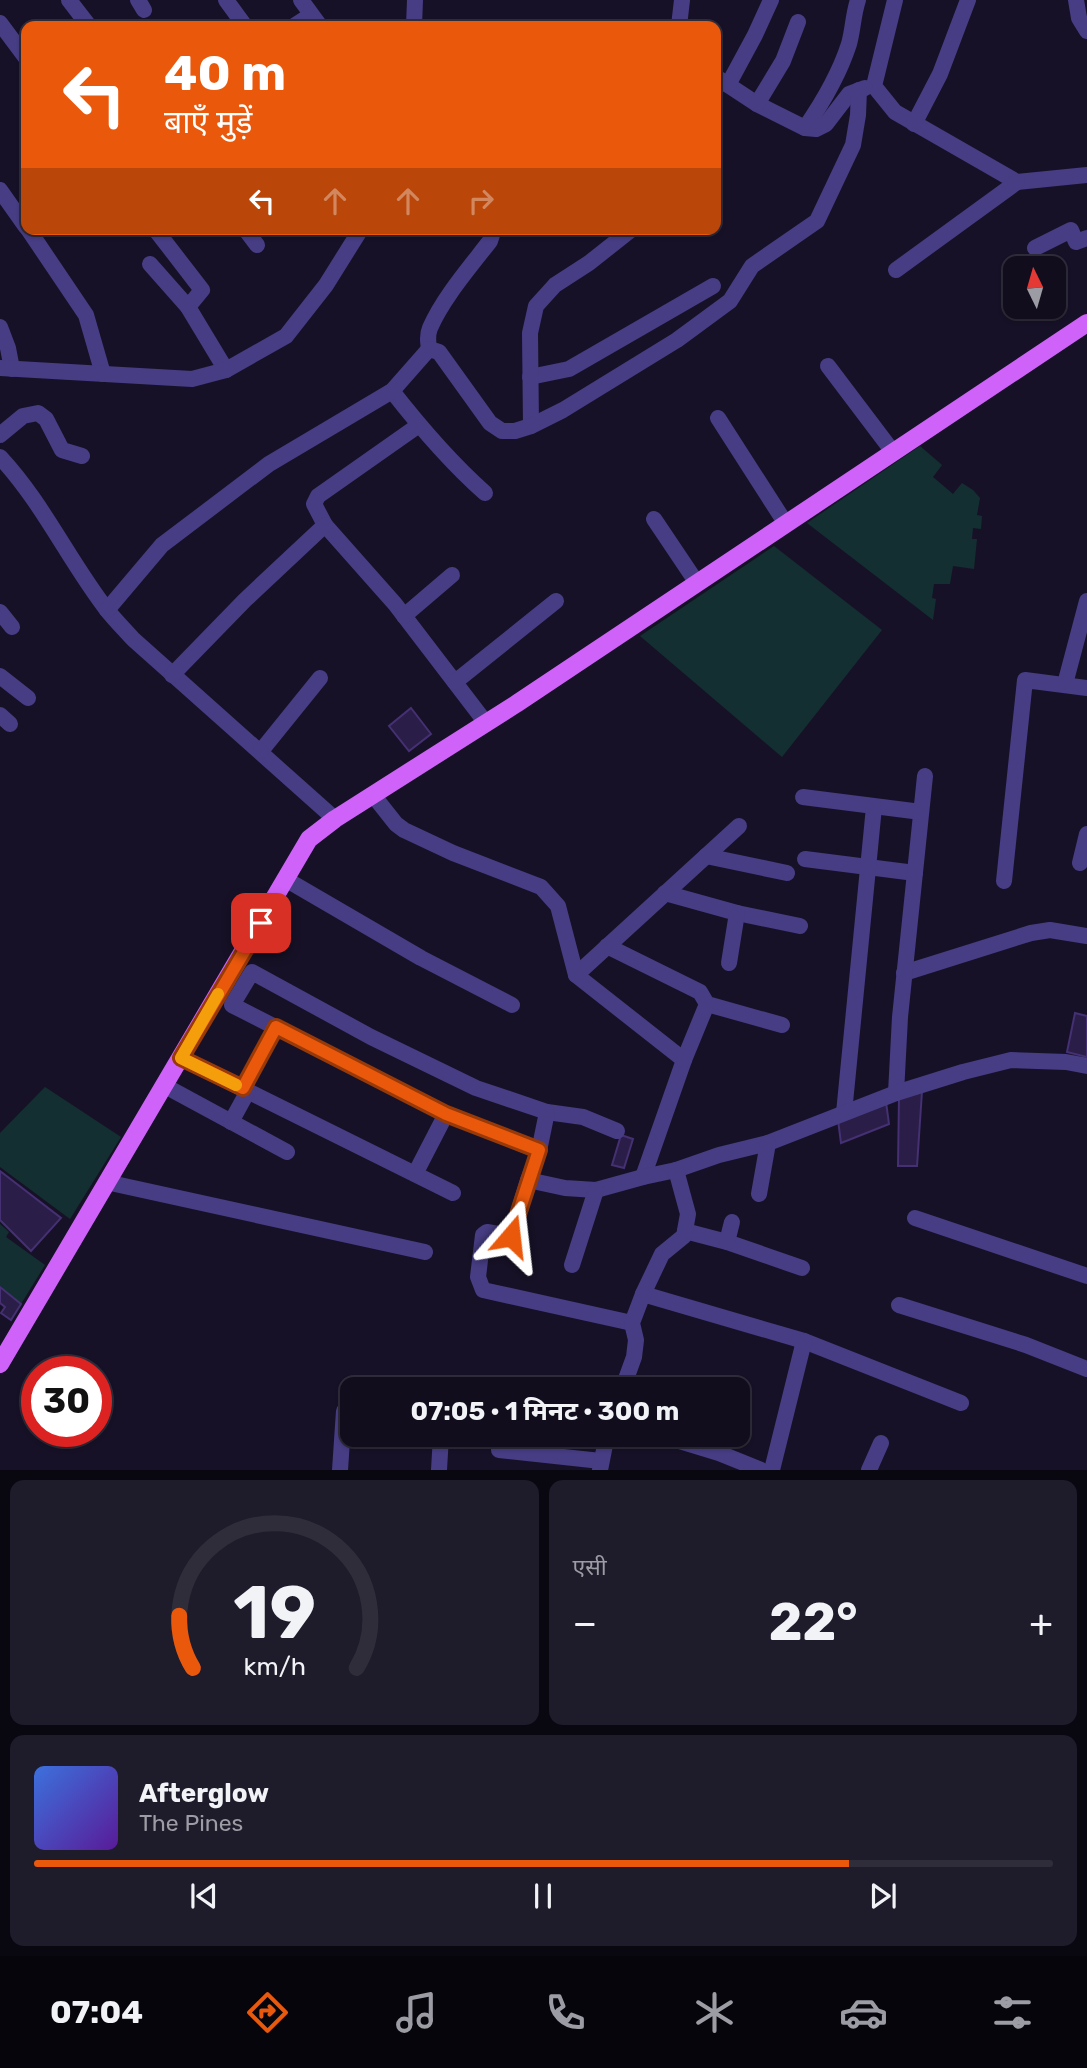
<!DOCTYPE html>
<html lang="hi">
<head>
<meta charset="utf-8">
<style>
  body { margin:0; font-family:Rubik,"Noto Sans Devanagari",sans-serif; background:#1e1b2a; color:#f1f3f6; height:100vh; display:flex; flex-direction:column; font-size:26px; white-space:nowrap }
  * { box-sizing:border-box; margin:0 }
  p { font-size:23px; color:#9c9ca4 }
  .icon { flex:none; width:38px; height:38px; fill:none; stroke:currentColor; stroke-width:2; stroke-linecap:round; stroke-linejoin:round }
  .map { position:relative; height:1470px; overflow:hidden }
  .drawer { display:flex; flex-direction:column; gap:10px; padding:10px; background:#090710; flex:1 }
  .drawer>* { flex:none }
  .banner { position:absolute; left:21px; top:21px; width:700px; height:214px; border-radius:14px; box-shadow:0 2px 5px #0004,0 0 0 2px #302d3b; background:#ea580c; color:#fff; overflow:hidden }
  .needle { width:46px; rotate:355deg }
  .buttons { position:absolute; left:1003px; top:256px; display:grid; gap:14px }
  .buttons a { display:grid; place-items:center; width:63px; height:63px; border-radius:14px; background:#110d1d; box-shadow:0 2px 5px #0004,0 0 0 2px #302d3b; font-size:35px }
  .speed { position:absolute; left:21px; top:1356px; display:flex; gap:14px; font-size:35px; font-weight:700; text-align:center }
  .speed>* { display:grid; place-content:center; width:91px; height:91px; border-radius:50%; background:#110d1d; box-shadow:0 2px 5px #0004,0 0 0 2px #302d3b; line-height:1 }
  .speed .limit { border:10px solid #d22; background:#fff; color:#111 }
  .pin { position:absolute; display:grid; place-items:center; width:60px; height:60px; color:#fff; margin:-30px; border-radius:14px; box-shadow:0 4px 10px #0006 }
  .me { position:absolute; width:77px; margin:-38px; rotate:17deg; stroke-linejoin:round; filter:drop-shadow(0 0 5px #0008) }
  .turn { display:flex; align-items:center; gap:24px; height:147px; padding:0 28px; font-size:32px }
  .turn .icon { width:91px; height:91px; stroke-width:2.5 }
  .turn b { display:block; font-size:49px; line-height:60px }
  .lanes { display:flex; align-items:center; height:66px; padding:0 28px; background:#0003; justify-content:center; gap:35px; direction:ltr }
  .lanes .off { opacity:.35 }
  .big { font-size:52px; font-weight:700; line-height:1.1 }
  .drawer .tile { flex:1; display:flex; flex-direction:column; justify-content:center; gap:10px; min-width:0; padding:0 24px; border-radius:14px; background:#1e1b2a }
  .drawer .dial { align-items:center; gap:0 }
  .dial svg { height:182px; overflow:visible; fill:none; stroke:#302d3b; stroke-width:7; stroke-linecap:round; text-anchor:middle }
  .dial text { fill:#f1f3f6; stroke:none }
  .song { display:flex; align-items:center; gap:21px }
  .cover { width:84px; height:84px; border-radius:10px; background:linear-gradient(135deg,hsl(220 70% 55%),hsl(270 70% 35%)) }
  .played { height:7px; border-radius:4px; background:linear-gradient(90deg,#ea580c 80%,#302d3b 80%) }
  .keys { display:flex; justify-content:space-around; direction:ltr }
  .heat { display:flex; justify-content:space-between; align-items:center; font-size:38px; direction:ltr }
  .drawer .tiles { flex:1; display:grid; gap:10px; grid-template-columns:1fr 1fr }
  .tile:last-child { grid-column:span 2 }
  .trip { position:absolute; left:340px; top:1377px; width:410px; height:70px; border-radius:14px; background:#110d1d; box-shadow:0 2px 5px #0004,0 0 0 2px #302d3b; font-weight:700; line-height:70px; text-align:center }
  .tabs { display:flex; height:112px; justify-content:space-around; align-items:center; background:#07050c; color:#9c9ca4 }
  .tabs .icon { width:49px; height:49px }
  .tabs .current { color:#ea580c }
  .tabs b { font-size:32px; color:#f1f3f6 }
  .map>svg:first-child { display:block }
</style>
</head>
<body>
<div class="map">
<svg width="1087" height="1470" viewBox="0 0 1087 1470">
  <rect width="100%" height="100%" fill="#171127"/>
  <g fill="#142f31">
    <path d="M 920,446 L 942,465 L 933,477 L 953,494 L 962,483 L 973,490 L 980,498 L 977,515 L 982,516 L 981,529 L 973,528 L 972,539 L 977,539 L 974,569 L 953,566 L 950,584 L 934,584 L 932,598 L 936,599 L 933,620 L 807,523 Z"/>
    <path d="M 774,546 L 882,630 L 782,757 L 640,636 Z"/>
    <path d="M 45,1087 L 121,1137 L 70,1219 L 0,1167 L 0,1133 Z"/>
    <path d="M 0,1224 L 9,1232 L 6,1237 L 45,1265 L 21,1304 L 0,1287 Z"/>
  </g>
  <g fill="#2a1d47" stroke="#443072" stroke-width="2">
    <path d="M 411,708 L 431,734 L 409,751 L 389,726 Z"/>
    <path d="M 1075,1013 L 1087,1016 L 1087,1057 L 1067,1052 Z"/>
    <path d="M 922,1091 L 917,1166 L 898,1166 L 899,1097 Z"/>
    <path d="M 886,1102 L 889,1124 L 841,1143 L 838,1120 Z"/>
    <path d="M 621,1135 L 633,1139 L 624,1168 L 612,1165 Z"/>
    <path d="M 0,1171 L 61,1218 L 31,1251 L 0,1220 Z"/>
    <path d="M 0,1287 L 21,1304 L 11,1320 L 1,1313 L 5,1307 L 0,1303 Z"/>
  </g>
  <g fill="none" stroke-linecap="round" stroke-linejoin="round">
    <g stroke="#473d84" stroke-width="16">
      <path d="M 69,0 L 89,26"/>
      <path d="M 138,0 L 144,10"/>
      <path d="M 226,0 L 245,26"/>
      <path d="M 301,0 L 320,26"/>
      <path d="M 895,0 L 874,86 L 895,112 L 1017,182 L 1087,175"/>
      <path d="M 1076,0 L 1079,18 L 1087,31"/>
      <path d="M 0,23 L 26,58"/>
      <path d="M 294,26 L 311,15"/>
      <path d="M 414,26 L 415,0"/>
      <path d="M 679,26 L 682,0"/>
      <path d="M 716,77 L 757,104 L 805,128 L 816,129 L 826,124 L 849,94 L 865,88"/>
      <path d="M 728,85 L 755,35 L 771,0"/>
      <path d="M 757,104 L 783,61 L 798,22"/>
      <path d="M 914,124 L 940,74 L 968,0"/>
      <path d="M 805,128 C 823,102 839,75 849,44 C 853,30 853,15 858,0"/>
      <path d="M 0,190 L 26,227"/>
      <path d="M 28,229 L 86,315 L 103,374"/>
      <path d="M 155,229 L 202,290 L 188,307 L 226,370"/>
      <path d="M 245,229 L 257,245"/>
      <path d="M 1035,248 L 1071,230 L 1076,242 L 1087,238"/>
      <path d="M 150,264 L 188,307"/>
      <path d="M 896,270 L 1017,182"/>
      <path d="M 0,327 L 8,348 L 12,369"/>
      <path d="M 429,349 C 428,342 427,335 430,328 C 443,298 470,267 490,241 L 492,235 L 489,229"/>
      <path d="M 828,366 L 893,452"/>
      <path d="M 0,368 L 192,379 L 226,370 L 286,336 L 326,285 L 361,229"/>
      <path d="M 530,377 L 569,369 L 713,286"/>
      <path d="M 392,391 C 421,428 450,462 485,493"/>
      <path d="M 718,418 L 786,524"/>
      <path d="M 419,425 L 318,496 L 314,504 L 325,525 L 395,604 L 486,723"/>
      <path d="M 531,426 L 530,333 L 536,306 L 555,285 L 589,263 L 632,229"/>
      <path d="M 0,435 L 23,416 L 38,413 L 46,419 L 62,450 L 82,456"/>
      <path d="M 0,457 C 43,503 69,561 107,610 C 115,620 124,629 133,639 L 335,819"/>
      <path d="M 654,519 L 697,583"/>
      <path d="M 107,610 L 162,545 L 269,464 L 392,391 L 429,349 L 439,352 L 490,423 L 502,431 L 515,431 L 531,426 L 563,410 L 677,340 L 730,301 L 752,266 L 817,221 L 853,145 L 858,115 L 859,90"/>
      <path d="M 0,612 L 12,627"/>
      <path d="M 404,616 L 452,575"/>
      <path d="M 172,675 L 245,600 L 325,525"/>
      <path d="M 0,676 L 28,698"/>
      <path d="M 455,682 L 556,601"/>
      <path d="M 1065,684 L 1087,601"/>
      <path d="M 0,715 L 10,724"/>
      <path d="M 261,751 L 320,678"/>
      <path d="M 373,795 L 396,824 L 404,830 L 453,853 L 541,887 L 558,906 L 576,975 L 684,1060 L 643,1177"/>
      <path d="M 803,797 L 921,812"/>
      <path d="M 706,856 L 787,873"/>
      <path d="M 805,859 L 915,873"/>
      <path d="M 1080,863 L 1087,834"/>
      <path d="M 287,880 L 421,958 L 512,1005"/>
      <path d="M 1004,881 L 1025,680 L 1087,688"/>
      <path d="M 665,893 L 737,913 L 800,926"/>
      <path d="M 607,946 L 700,992 L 707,1004 L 782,1025"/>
      <path d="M 729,963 L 737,913"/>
      <path d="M 904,973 L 1031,933 L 1050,930 L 1087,936"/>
      <path d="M 576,975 L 739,826"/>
      <path d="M 181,1058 L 453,1193"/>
      <path d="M 684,1060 L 707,1004"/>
      <path d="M 165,1086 L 287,1152"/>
      <path d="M 243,1089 L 276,1027"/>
      <path d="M 896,1093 L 900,1017 L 925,776"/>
      <path d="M 547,1112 L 583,1117 L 617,1131"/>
      <path d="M 844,1113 L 874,807"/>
      <path d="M 231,1122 L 248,1091"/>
      <path d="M 539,1151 L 446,1114 L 232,1005 L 252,972 L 371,1037 L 476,1088 L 547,1112 L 539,1151 L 528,1180 L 565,1188 L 596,1190 L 643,1177 L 676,1170 L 719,1155 L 768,1143 L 896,1093 L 963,1072 L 1011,1060 L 1066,1062 L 1087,1066"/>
      <path d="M 415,1174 L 446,1114"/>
      <path d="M 528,1180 L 511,1236 L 487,1232 L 483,1235 L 478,1277 L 483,1290 L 632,1323"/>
      <path d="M 106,1182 L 425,1252"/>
      <path d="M 759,1194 L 768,1143"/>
      <path d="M 915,1218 L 1087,1276"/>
      <path d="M 685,1231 L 727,1242 L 802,1268"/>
      <path d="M 727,1242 L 732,1222"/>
      <path d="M 572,1265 L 596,1190"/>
      <path d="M 643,1294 L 804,1341 L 961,1403"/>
      <path d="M 899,1305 L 1026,1345 L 1087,1369"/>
      <path d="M 622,1390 L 634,1357 L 636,1340 L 632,1323 L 643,1294 L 662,1254 L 684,1236 L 688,1214 L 676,1170"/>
      <path d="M 660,1435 L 719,1453 L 761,1470"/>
      <path d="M 499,1450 L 601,1461"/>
      <path d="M 340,1470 L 344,1411"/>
      <path d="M 439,1470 L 441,1436"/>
      <path d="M 600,1470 L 607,1435"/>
      <path d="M 772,1470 L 804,1341"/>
      <path d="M 869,1470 L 881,1443"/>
    </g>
    <path stroke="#cf63f9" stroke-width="18" d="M 0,1364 L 309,839 L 335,819 L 516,704 L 1087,323"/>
  </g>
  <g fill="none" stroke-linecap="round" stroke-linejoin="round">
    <g stroke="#983908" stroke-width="18">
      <path id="route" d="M 261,923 L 181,1058 L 243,1088 L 276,1027 L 446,1114 L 539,1150 L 511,1236"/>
    </g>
    <use href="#route" stroke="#ea580c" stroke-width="12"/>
    <path stroke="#f59e0b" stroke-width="12" d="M 218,994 L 181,1058 L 236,1085"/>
  </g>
</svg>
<div class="buttons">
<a><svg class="needle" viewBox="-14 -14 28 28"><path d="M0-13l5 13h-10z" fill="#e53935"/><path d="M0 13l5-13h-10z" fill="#9c9ca4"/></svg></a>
</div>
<div class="speed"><div class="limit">30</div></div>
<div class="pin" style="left:261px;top:923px;background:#d93025"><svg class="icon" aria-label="arrive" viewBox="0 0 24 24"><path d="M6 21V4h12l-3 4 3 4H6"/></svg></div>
<svg class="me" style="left:511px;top:1236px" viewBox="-20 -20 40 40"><path d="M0-17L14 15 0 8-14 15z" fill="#ea580c" stroke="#fff" stroke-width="4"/></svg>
<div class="trip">07:05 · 1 मिनट · 300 m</div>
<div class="banner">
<div class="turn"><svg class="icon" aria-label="left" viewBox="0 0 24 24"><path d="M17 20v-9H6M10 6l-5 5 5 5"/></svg><div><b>40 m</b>बाएँ मुड़ें</div></div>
<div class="lanes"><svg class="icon" aria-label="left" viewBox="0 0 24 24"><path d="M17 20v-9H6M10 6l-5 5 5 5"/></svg><svg class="icon off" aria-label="ahead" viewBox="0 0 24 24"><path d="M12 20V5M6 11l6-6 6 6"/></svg><svg class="icon off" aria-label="ahead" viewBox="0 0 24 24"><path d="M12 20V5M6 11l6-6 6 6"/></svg><svg class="icon off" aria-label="right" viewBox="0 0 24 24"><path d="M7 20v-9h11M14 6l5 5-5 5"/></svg></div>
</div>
</div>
<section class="drawer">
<div class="tiles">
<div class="tile dial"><svg viewBox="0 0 100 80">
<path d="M14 69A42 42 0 1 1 86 69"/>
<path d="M14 69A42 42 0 0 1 8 46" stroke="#ea580c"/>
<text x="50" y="56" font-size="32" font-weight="700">19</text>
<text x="50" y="72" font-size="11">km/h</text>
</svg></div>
<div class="tile"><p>एसी</p>
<div class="heat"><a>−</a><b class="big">22°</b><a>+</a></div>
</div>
<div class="tile">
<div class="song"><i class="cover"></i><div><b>Afterglow</b><p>The Pines</p></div></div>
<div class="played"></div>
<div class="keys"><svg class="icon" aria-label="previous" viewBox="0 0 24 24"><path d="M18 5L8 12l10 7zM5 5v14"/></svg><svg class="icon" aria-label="pause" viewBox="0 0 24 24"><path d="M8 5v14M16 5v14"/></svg><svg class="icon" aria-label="next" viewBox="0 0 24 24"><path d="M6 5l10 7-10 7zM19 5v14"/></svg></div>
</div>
</div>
</section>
<nav class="tabs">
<b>07:04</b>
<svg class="icon current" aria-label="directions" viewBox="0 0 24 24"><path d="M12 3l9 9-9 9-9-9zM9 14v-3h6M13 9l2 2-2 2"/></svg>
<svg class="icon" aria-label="music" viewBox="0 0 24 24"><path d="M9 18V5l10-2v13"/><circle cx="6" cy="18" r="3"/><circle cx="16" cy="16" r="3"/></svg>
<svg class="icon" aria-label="phone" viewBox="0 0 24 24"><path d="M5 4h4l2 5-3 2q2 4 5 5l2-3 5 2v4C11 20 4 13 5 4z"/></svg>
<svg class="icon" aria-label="climate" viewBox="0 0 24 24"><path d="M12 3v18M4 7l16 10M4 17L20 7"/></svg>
<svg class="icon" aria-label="car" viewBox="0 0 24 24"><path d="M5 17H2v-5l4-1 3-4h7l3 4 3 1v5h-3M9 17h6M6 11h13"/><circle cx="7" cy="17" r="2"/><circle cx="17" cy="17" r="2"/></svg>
<svg class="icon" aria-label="filters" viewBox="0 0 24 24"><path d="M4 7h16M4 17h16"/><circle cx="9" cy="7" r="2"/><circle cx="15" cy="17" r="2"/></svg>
</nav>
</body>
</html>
